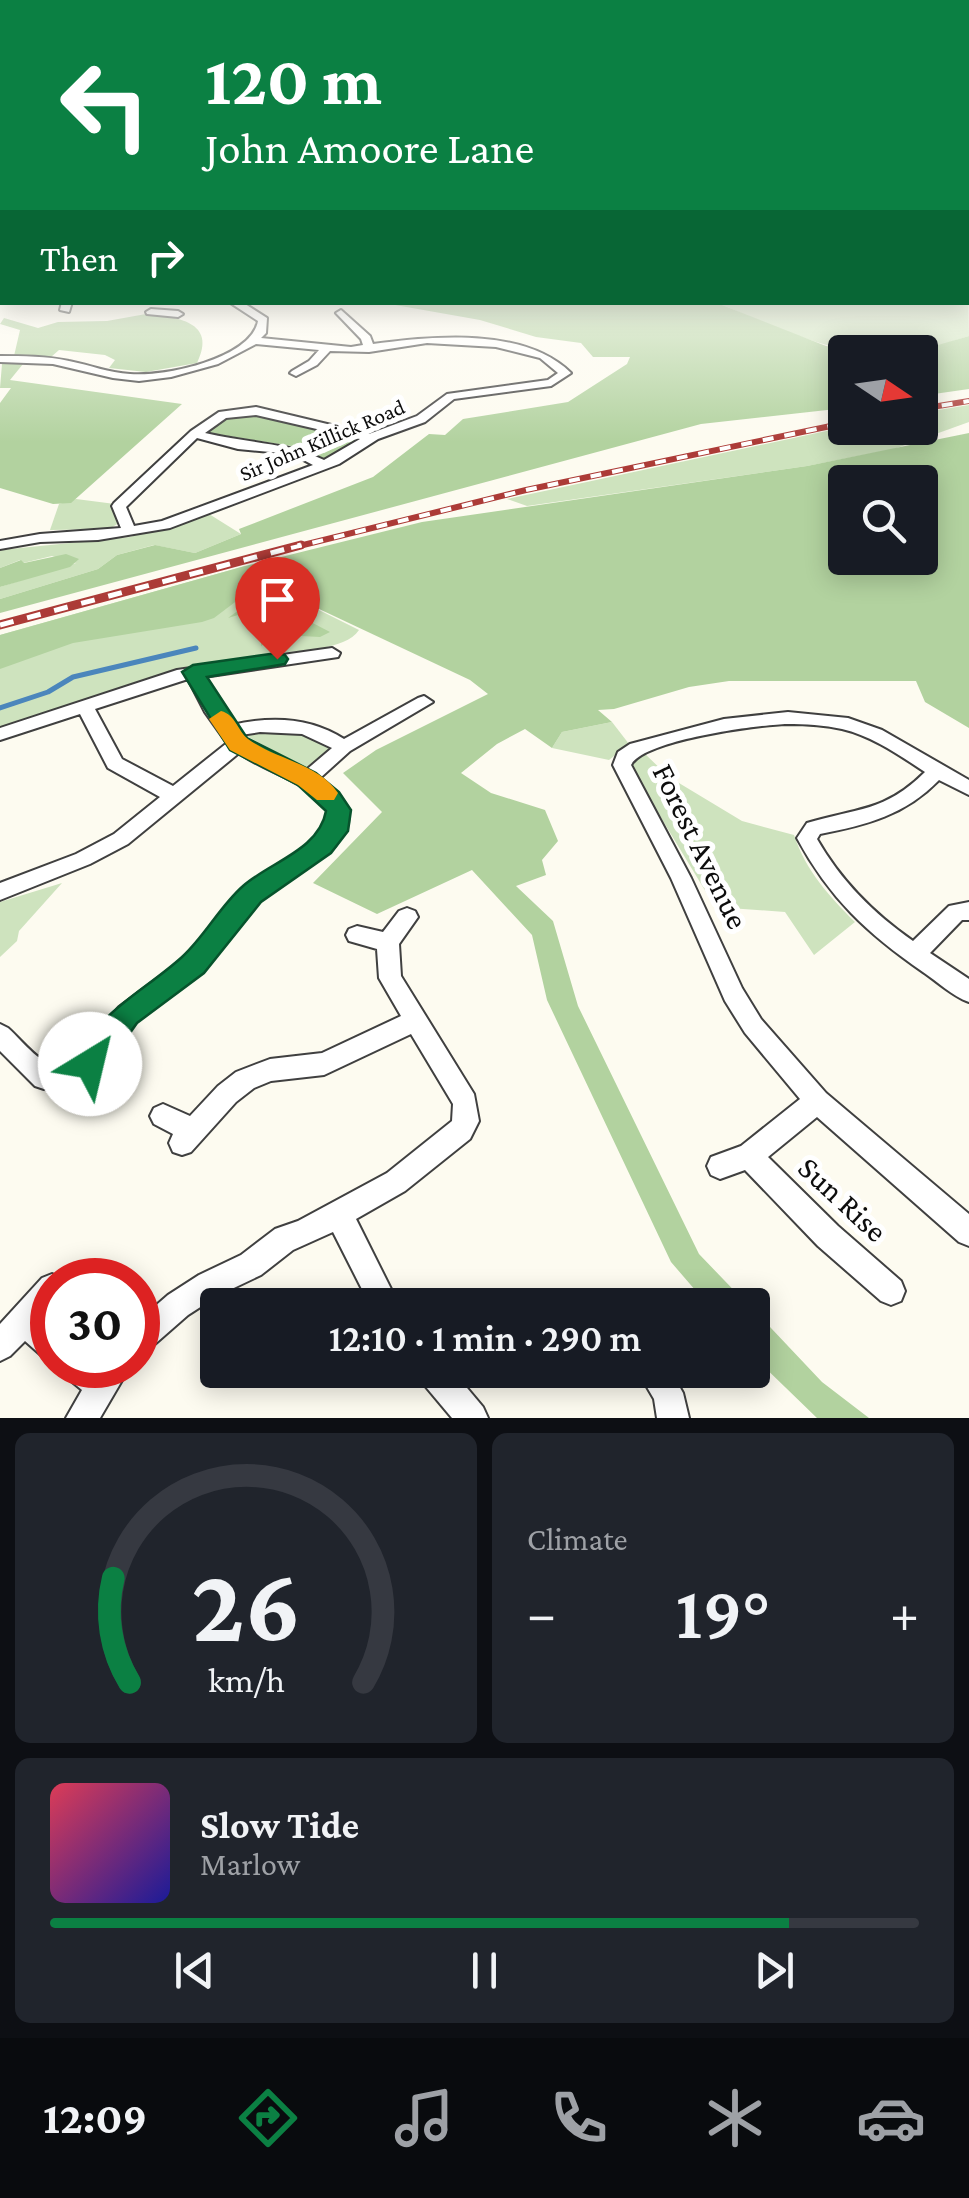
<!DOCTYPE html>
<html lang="en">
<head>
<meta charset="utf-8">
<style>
  body { margin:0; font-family:"Crimson Pro",serif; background:#20242c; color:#f1f3f6; height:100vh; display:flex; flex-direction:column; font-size:38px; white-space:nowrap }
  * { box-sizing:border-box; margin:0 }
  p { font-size:32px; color:#9ea1a6 }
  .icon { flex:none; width:55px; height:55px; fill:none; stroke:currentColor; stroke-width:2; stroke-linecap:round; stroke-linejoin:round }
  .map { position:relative; height:1418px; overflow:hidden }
  .side { display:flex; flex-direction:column; gap:15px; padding:15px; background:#0d0f14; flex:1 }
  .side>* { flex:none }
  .banner { position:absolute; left:0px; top:0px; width:970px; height:305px; box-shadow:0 5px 25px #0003; background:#0b8043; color:#fff; overflow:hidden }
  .needle { width:65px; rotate:103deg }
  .tools { position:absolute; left:828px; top:335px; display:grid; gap:20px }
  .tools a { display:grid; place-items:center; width:110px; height:110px; border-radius:10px; background:#171b24; box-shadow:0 5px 25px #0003; font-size:50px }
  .speed { position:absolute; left:30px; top:1258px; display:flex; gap:20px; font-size:50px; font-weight:700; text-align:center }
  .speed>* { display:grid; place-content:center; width:130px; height:130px; border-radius:50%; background:#171b24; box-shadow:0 5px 25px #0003; line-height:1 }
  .speed .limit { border:15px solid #d22; background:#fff; color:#111 }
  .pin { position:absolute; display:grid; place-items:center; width:85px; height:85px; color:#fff; margin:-102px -42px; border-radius:50% 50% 50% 0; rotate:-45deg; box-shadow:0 0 10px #0007 }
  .pin .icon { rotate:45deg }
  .me { position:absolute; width:110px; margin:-55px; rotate:36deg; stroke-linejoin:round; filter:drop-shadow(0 0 8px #0008) }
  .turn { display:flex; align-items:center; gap:35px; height:210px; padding:0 40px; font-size:45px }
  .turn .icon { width:130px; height:130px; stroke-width:2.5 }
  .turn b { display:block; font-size:70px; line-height:85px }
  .then { display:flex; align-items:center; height:95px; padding:0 40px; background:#0003; gap:20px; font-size:38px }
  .big { font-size:75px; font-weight:600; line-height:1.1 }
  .side .card { flex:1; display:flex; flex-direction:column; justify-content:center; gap:15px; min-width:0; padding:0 35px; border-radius:15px; background:#20242c }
  .side .dial { align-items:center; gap:0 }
  .dial svg { height:260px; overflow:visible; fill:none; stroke:#363941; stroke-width:7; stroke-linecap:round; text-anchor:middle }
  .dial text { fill:#f1f3f6; stroke:none }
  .song { display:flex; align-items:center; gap:30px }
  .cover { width:120px; height:120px; border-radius:15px; background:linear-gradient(135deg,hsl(350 70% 55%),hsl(240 70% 35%)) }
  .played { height:10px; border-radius:5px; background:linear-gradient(90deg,#0b8043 85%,#363941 85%) }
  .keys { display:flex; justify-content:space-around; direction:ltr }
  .heat { display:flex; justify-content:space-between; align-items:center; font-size:55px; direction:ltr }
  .side .tiles { flex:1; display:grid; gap:15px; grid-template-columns:1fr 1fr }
  .card:last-child { grid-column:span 2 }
  .trip { position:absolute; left:200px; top:1288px; width:570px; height:100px; border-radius:10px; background:#171b24; box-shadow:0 5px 25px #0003; font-weight:600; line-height:100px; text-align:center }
  .menu { display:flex; height:160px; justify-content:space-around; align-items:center; background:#090b0e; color:#9ea1a6 }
  .menu .icon { width:70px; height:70px }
  .menu .on { color:#0b8043 }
  .menu b { font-size:45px; color:#f1f3f6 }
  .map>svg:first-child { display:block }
</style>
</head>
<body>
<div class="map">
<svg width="969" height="1418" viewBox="0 0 969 1418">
  <rect width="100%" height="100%" fill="#fdfbf0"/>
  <g fill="#cee3be">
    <path d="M 968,280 L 969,336 C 952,341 934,348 917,352 C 849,365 778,327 717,303 L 968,302 Z"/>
    <path d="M 969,405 L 969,422 L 894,449 L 807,466 L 527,506 L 507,499 L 845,427 L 920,428 L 920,413 Z"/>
    <path d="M 76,499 L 115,504 L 119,523 L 109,529 L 50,530 L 59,504 Z"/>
    <path d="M 209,514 L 241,534 L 195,553 L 154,545 L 117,555 L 98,569 L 0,599 L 0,587 L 76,563 L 52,556 L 23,563 L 20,560 L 0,568 L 0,550 L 130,537 Z"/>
    <path d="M 245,566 L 283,592 L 359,630 C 345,651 297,650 271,654 L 271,657 L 158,675 L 71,707 L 0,728 L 0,635 Z"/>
    <path d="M 612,722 L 629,744 L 609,760 L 552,748 L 562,732 Z"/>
    <path d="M 251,731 L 309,732 L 335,750 L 308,769 L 243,734 Z"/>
    <path d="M 642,751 L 669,777 L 742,821 L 794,835 C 806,871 829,896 855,922 L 814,955 L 785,912 L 715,907 L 643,788 L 638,785 L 630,766 Z"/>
    <path d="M 62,883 L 19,931 L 17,941 L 0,957 L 0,902 Z"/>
  </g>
  <g fill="#b2d29f" fill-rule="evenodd">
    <path d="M 384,303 L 717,303 L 826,346 L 872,352 L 845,352 L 845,408 L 701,424 L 0,613 L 0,599 L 98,569 L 117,555 L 155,545 L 195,553 L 241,534 L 239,529 L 373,477 L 429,434 L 445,435 L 463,419 L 568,402 L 627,364 L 630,357 L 593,357 L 581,343 L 536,337 L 480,320 Z"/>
    <path d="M 146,314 C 176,317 218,321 197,363 L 146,372 L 109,368 L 115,360 L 105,355 L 59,350 L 51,357 L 14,356 L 20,330 L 0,324 L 4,318 L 38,328 L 58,322 L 107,321 Z"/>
    <path d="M 969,336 L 969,389 L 920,396 L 920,352 L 914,352 Z"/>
    <path d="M 2,364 L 23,364 L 10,380 L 182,404 L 71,503 L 53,504 L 0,488 L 0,403 L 11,388 L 0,388 Z"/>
    <path d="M 254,414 L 354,436 L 359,444 L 334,459 L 324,460 L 303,448 L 204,432 L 230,416 Z"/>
    <path d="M 969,433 L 969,728 L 925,702 L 916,681 L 729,681 L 689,687 L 614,709 L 598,710 L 612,722 L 562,732 L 552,748 L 525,729 L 497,744 L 461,773 L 491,793 L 545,810 L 558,841 L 542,860 L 546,875 L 516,886 L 553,921 L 578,1006 L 699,1254 L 748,1305 L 708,1305 L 671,1262 L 547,1000 L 532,935 L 472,870 L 377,914 L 313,883 L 382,812 L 343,773 L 376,750 L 488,694 L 470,680 L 283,592 L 267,578 L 214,618 L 202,622 L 73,643 L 0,669 L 0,635 L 245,566 L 422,522 L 807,466 ZM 845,482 L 920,482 L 920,558 L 845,558 Z"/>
    <path d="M 66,554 L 79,559 L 70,567 L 0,587 L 0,568 L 21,560 L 24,563 Z"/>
    <path d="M 259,595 L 330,632 L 320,637 L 282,635 L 261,646 L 261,638 L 270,627 L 266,615 L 248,612 L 228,618 Z"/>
    <path d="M 753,1309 L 822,1382 L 869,1418 L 817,1418 L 753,1356 Z"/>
  </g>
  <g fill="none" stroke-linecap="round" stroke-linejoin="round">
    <path stroke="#4b86bc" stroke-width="5" d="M 0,708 L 48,692 L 73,677 L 196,648"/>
    <g stroke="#404040" stroke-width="4">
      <g id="street">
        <rect x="0" y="250" width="2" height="6"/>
        <path d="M 2,269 L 2,275 L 0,276 L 0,270 Z"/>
        <path d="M 62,302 L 72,302 L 69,312 L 60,310 Z"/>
        <path d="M 229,302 L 242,302 L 267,318 L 266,333 L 261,338 L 351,347 L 363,345 L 361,339 L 336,313 L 341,310 L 370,336 L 373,344 C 433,336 524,327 571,373 L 551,386 L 454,399 L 425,422 L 378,439 L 339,464 L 170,528 L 98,540 L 40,542 L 0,549 L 0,541 L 40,534 L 121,528 L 112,506 L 114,503 L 191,431 L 219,412 L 256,407 L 369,434 L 417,416 L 447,394 L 548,380 L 558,373 L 540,358 L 496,347 L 427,343 L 369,352 L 330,351 L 317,365 L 296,376 L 290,373 L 292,371 L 309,361 L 319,350 L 256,344 L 218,364 L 171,377 L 139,381 L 113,378 L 53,364 L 0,362 L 0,356 C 23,356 47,356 69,361 C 90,365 109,373 130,374 C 163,377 251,359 258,321 ZM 256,415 L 360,439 L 324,460 C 286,442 246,443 205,433 L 226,418 ZM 197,438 L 238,449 L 292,454 L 313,465 L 162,521 L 134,526 L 126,507 Z"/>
        <path d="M 151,309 L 178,311 L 183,314 L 178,317 L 147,314 L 146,312 Z"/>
        <path d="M 332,648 L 340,653 L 338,657 L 204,677 L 232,725 C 271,716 310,717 344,739 L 418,698 L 424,696 L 433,702 L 350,751 L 319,779 L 336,792 L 349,810 L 348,824 L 335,846 L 259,900 L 202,971 L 135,1021 L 88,1082 L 67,1091 L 44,1089 L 35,1086 L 0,1051 L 0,1024 L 8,1028 C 26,1044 45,1073 70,1066 L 119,1007 L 186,957 L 245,888 L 321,836 L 328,824 L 329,811 C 306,780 269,774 239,753 L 128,844 L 90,864 L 0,900 L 0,883 L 76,854 L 114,834 L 160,797 L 108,768 L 80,714 L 0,740 L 0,728 L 177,670 ZM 188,679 L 205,712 L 227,743 L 173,786 L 122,759 L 95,709 ZM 260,732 L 302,734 L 332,748 L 305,771 L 259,749 L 241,735 Z"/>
        <path d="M 788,712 L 848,718 L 882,730 L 969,780 L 969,795 L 939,780 C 905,815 867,825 820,834 L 817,839 C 841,881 873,913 913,941 L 949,906 L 969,902 L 969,920 L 962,920 L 930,953 L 969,979 L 969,1002 C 952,996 938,982 923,972 C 867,933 830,899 797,838 L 807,823 C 857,808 885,812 925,772 C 899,755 872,736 842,729 C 824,725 805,724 787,724 C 757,725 644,740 631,765 L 691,878 L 742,988 L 761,1019 L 826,1093 L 969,1214 L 969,1246 L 959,1242 L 817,1117 L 768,1157 L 838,1226 L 901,1281 L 905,1291 L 901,1301 L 891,1305 L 881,1301 L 818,1246 L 745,1170 L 720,1179 L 711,1175 L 707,1166 L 711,1157 L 741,1146 L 800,1099 L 745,1033 L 725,1001 L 671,878 L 613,765 L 618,752 L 630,744 L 724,719 Z"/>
        <path d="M 407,908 L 415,911 L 418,917 L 399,944 L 401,976 L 474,1094 L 479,1121 L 470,1139 L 405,1191 L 356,1219 L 399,1305 L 370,1305 L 333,1232 L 293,1250 L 261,1275 L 219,1295 L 188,1315 L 148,1350 L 138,1355 L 138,1321 L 168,1295 L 199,1275 L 241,1255 L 275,1229 L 298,1221 L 387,1173 L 452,1121 L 453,1104 L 411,1034 L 324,1075 L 271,1081 L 254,1088 L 236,1102 L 191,1152 L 182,1155 L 173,1152 L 169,1143 L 173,1134 L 154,1124 L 150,1116 L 154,1108 L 163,1104 L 190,1116 L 218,1086 L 236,1072 L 270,1059 L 322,1053 L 401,1016 L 379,978 L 377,949 L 349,941 L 346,935 L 349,929 L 357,926 L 383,932 L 399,911 Z"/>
        <path d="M 52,1274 L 63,1280 L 52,1280 L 52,1309 L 44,1319 L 52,1326 L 52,1361 L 42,1356 L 25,1341 L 10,1356 L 0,1361 L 0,1324 L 42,1278 Z"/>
        <path d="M 61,1365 L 131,1365 L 100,1418 L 66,1418 L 82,1390 L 65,1376 Z"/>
        <path d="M 417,1370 L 452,1370 L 483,1407 L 488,1418 L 452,1418 L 421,1381 Z"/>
        <path d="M 637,1370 L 670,1370 L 683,1393 L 689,1418 L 657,1418 L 654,1399 Z"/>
      </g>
    </g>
    <use href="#street" fill="#fff" fill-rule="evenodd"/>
    <g stroke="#ac3b37" stroke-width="6">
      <g id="rail-far1">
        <path d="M 920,409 L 969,401"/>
        <path d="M 291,548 L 526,490 L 845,423"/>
      </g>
    </g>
    <g stroke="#ac3b37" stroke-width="9">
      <path id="rail" d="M 0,625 L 301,545"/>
    </g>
    <use href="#rail-far1" stroke="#fff" stroke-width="4" stroke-dasharray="11" stroke-linecap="butt"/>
    <use href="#rail" stroke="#fff" stroke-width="5" stroke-dasharray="14" stroke-linecap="butt"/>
  </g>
  <linearGradient id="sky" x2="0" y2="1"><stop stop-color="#96c2ea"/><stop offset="0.55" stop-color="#fefdf8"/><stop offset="1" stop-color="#fefdf8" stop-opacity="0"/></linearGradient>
  <rect width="969" height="442" fill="url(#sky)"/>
  <path fill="#0b8043" stroke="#07532c" stroke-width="2.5" d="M 277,653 L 285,655 L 288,659 L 285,664 L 207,677 L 247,738 L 316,773 L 339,792 L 351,810 L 348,831 L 331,853 L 261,902 L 204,973 L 137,1023 L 101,1074 L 90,1078 L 78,1074 L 74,1064 C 98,1011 142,993 182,957 C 205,936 220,906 243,886 C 270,862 319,850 326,811 L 298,785 L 230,750 L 182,672 L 193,665 Z"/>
  <path fill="#f59e0b" d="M 221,711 C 236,715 237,730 248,739 C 276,760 318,763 338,793 L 334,800 L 317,800 L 298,785 L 230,750 L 209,719 Z"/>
  <g text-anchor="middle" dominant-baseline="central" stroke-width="10" stroke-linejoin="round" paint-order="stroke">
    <g font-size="22" fill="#0d0d0d" stroke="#fff">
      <text transform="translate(322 440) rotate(-23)">Sir John Killick Road</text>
    </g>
    <g font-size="32" fill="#0d0d0d" stroke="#fff">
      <text transform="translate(701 846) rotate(64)">Forest Avenue</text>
      <text transform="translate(843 1199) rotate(43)">Sun Rise</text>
    </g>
  </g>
</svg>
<div class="tools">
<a><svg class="needle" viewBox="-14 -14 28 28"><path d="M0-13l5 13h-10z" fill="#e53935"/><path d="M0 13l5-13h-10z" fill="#9ea1a6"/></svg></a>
<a><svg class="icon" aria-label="search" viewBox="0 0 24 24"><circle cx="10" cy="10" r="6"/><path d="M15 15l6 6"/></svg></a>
</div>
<div class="speed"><div class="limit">30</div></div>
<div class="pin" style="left:277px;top:659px;background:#d93025"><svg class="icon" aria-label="arrive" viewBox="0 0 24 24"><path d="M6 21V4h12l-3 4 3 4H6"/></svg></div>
<svg class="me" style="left:90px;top:1064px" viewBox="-20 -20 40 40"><circle r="19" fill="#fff"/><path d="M0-13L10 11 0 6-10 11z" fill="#0b8043"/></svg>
<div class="trip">12:10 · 1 min · 290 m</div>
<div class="banner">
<div class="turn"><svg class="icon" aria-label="left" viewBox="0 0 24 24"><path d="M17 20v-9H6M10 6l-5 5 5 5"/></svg><div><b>120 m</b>John Amoore Lane</div></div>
<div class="then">Then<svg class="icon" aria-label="right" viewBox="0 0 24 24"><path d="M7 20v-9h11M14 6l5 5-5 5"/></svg></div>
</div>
</div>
<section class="side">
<div class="tiles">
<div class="card dial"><svg viewBox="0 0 100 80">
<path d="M14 69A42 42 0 1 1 86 69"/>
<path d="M14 69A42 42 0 0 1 9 37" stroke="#0b8043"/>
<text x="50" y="56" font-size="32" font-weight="700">26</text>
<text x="50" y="72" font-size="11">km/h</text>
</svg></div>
<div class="card"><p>Climate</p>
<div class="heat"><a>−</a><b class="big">19°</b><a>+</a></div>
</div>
<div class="card">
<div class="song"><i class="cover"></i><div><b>Slow Tide</b><p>Marlow</p></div></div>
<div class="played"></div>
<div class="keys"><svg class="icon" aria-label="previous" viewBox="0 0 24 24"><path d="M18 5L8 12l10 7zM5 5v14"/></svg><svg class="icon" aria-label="pause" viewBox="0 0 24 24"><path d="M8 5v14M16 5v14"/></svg><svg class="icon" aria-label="next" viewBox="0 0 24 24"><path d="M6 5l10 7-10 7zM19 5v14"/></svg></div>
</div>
</div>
</section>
<nav class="menu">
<b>12:09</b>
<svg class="icon on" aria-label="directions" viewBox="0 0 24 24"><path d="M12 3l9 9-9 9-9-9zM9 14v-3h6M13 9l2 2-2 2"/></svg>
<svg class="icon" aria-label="music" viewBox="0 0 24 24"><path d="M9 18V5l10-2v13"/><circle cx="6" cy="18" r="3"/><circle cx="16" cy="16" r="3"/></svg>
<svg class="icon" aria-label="phone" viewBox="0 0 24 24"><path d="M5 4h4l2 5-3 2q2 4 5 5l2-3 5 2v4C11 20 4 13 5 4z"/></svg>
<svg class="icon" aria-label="climate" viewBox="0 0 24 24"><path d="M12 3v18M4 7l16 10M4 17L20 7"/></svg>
<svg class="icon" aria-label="car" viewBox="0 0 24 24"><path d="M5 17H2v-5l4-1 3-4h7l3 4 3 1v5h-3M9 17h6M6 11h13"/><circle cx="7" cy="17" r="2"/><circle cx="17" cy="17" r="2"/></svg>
</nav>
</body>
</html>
